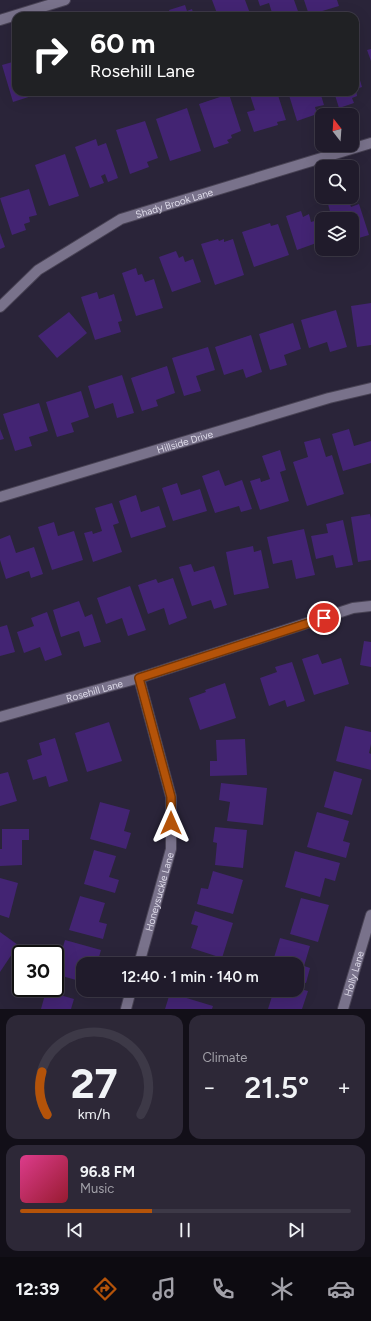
<!DOCTYPE html>
<html lang="en">
<head>
<meta charset="utf-8">
<style>
  body { margin:0; font-family:Figtree,sans-serif; background:#2d2837; color:#f1f3f6; height:100vh; display:flex; flex-direction:column; font-size:15px; white-space:nowrap }
  * { box-sizing:border-box; margin:0 }
  p { font-size:13px; color:#a2a1a9 }
  .icon { flex:none; width:22px; height:22px; fill:none; stroke:currentColor; stroke-width:2; stroke-linecap:round; stroke-linejoin:round }
  .map { position:relative; height:1009px; overflow:hidden }
  .details { display:flex; flex-direction:column; gap:6px; padding:6px; background:#120f18; flex:1 }
  .details>* { flex:none }
  .banner { position:absolute; left:12px; top:12px; width:347px; height:84px; border-radius:12px; box-shadow:0 4px 16px #0002,0 0 0 1px #3d3947; background:#202124; color:#fff; overflow:hidden }
  .needle { width:26px; rotate:343deg }
  .controls { position:absolute; left:315px; top:108px; display:grid; gap:8px }
  .controls a { display:grid; place-items:center; width:44px; height:44px; border-radius:8px; background:#201b2b; box-shadow:0 4px 16px #0002,0 0 0 1px #3d3947; font-size:20px }
  .speed { position:absolute; left:12px; top:945px; display:flex; gap:8px; font-size:20px; font-weight:700; text-align:center }
  .speed>* { display:grid; place-content:center; width:52px; height:52px; border-radius:50%; background:#201b2b; box-shadow:0 4px 16px #0002,0 0 0 1px #3d3947; line-height:1 }
  .speed .limit { border:2px solid #111; border-radius:6px; background:#fff; color:#111 }
  .pin { position:absolute; display:grid; place-items:center; width:34px; height:34px; color:#fff; margin:-17px; border:2px solid #fff; border-radius:50%; box-shadow:0 1px 4px #0007 }
  .me { position:absolute; width:44px; margin:-22px; rotate:0deg; stroke-linejoin:round; filter:drop-shadow(0 0 3px #0008) }
  .turn { display:flex; align-items:center; gap:14px; height:84px; padding:0 12px; font-size:18px }
  .turn .icon { width:52px; height:52px; stroke-width:2.5 }
  .turn b { display:block; font-size:28px; line-height:34px }
  .big { font-size:30px; font-weight:600; line-height:1.1 }
  .details .tile { flex:1; display:flex; flex-direction:column; justify-content:center; gap:6px; min-width:0; padding:0 14px; border-radius:12px; background:#2d2837 }
  .details .dial { align-items:center; gap:0 }
  .dial svg { height:104px; overflow:visible; fill:none; stroke:#3d3947; stroke-width:7; stroke-linecap:round; text-anchor:middle }
  .dial text { fill:#f1f3f6; stroke:none }
  .song { display:flex; align-items:center; gap:12px }
  .cover { width:48px; height:48px; border-radius:6px; background:linear-gradient(135deg,hsl(330 70% 55%),hsl(350 70% 35%)) }
  .played { height:4px; border-radius:2px; background:linear-gradient(90deg,#b45309 40%,#3d3947 40%) }
  .keys { display:flex; justify-content:space-around; direction:ltr }
  .heat { display:flex; justify-content:space-between; align-items:center; font-size:22px; direction:ltr }
  .details .tiles { flex:1; display:grid; gap:6px; grid-template-columns:1fr 1fr }
  .tile:last-child { grid-column:span 2 }
  .trip { position:absolute; left:76px; top:957px; width:228px; height:40px; border-radius:12px; background:#201b2b; box-shadow:0 4px 16px #0002,0 0 0 1px #3d3947; font-weight:600; line-height:40px; text-align:center }
  .dock { display:flex; height:64px; justify-content:space-around; align-items:center; background:#0d0b11; color:#a2a1a9 }
  .dock .icon { width:28px; height:28px }
  .dock .current { color:#b45309 }
  .dock b { font-size:18px; color:#f1f3f6 }
  .map>svg:first-child { display:block }
</style>
</head>
<body>
<div class="map">
<svg width="371" height="1009" viewBox="0 0 371 1009">
  <rect width="100%" height="100%" fill="#2a2439"/>
  <g fill="#432473">
    <path d="M 212,0 L 245,0 L 251,16 L 218,16 Z"/>
    <path d="M 258,0 L 294,0 L 299,14 L 291,16 L 273,16 L 269,3 L 260,6 Z"/>
    <path d="M 304,0 L 337,0 L 339,6 L 309,15 Z"/>
    <path d="M 185,5 L 187,11 L 192,9 L 194,16 L 171,16 L 169,10 Z"/>
    <path d="M 371,49 L 371,61 L 367,50 Z"/>
    <path d="M 16,61 L 16,92 L 44,92 L 13,102 L 2,65 Z"/>
    <path d="M 355,63 L 362,87 L 356,89 L 357,96 L 352,98 L 354,103 L 339,108 L 334,92 L 355,92 Z"/>
    <path d="M 249,92 L 277,92 L 286,120 L 277,122 L 278,125 L 254,132 L 247,112 L 255,110 Z"/>
    <path d="M 288,92 L 320,92 L 324,105 L 315,107 L 317,114 L 297,121 Z"/>
    <path d="M 229,94 L 241,131 L 231,135 L 232,138 L 227,140 L 229,143 L 214,148 L 199,104 Z"/>
    <path d="M 187,108 L 201,151 L 170,161 L 156,119 Z"/>
    <path d="M 145,121 L 158,158 L 147,162 L 149,167 L 130,174 L 116,130 Z"/>
    <path d="M 96,139 L 98,146 L 106,143 L 118,178 L 108,182 L 105,174 L 101,176 L 104,183 L 90,188 L 75,147 Z"/>
    <path d="M 65,154 L 79,196 L 49,206 L 35,165 Z"/>
    <path d="M 29,189 L 37,215 L 29,217 L 30,222 L 24,224 L 26,230 L 12,235 L 0,198 Z"/>
    <path d="M 348,198 L 351,207 L 359,204 L 369,235 L 352,240 L 352,219 L 332,219 L 328,204 Z"/>
    <path d="M 301,211 L 303,217 L 309,214 L 311,222 L 318,220 L 322,230 L 322,241 L 297,250 L 286,216 Z"/>
    <path d="M 270,223 L 271,226 L 278,224 L 289,255 L 254,267 L 242,232 Z"/>
    <path d="M 0,233 L 5,247 L 0,249 Z"/>
    <path d="M 218,239 L 219,241 L 224,239 L 224,242 L 233,239 L 244,275 L 215,285 L 201,244 Z"/>
    <path d="M 176,251 L 179,258 L 183,256 L 185,262 L 193,259 L 201,282 L 172,292 L 159,257 Z"/>
    <path d="M 136,268 L 138,275 L 142,274 L 145,282 L 154,279 L 163,308 L 136,316 L 122,273 Z"/>
    <path d="M 97,292 L 99,299 L 114,294 L 122,321 L 118,322 L 121,332 L 95,340 L 81,297 Z"/>
    <path d="M 371,303 L 371,345 L 357,347 L 351,306 Z"/>
    <path d="M 336,310 L 347,347 L 330,352 L 327,342 L 309,348 L 301,320 Z"/>
    <path d="M 69,312 L 87,333 L 57,358 L 38,336 Z"/>
    <path d="M 293,323 L 301,349 L 284,355 L 287,365 L 270,370 L 259,334 Z"/>
    <path d="M 251,335 L 262,372 L 246,378 L 243,369 L 224,375 L 215,347 Z"/>
    <path d="M 208,347 L 215,370 L 196,376 L 201,391 L 184,396 L 172,358 Z"/>
    <path d="M 167,366 L 175,393 L 156,400 L 158,406 L 142,411 L 131,378 Z"/>
    <path d="M 122,375 L 134,413 L 117,418 L 113,403 L 95,409 L 88,386 Z"/>
    <path d="M 81,391 L 89,417 L 71,423 L 74,432 L 57,437 L 46,402 Z"/>
    <path d="M 39,403 L 48,431 L 29,437 L 32,446 L 15,451 L 3,414 Z"/>
    <path d="M 0,429 L 4,439 L 0,440 Z"/>
    <path d="M 349,429 L 354,446 L 371,441 L 371,463 L 343,471 L 332,434 Z"/>
    <path d="M 320,438 L 326,457 L 332,455 L 344,494 L 307,506 L 293,462 L 308,457 L 304,442 Z"/>
    <path d="M 280,450 L 286,470 L 280,472 L 289,501 L 260,510 L 250,481 L 260,478 L 261,482 L 270,479 L 262,456 Z"/>
    <path d="M 219,470 L 225,486 L 242,480 L 252,509 L 241,512 L 239,506 L 215,513 L 202,476 Z"/>
    <path d="M 177,483 L 181,495 L 200,489 L 207,511 L 173,521 L 162,488 Z"/>
    <path d="M 136,495 L 141,512 L 159,506 L 166,527 L 131,538 L 119,501 Z"/>
    <path d="M 112,503 L 119,523 L 113,525 L 122,552 L 93,562 L 84,533 L 92,531 L 93,534 L 102,531 L 95,508 Z"/>
    <path d="M 370,514 L 371,519 L 371,560 L 358,562 L 351,517 Z"/>
    <path d="M 343,520 L 353,565 L 336,568 L 333,555 L 316,559 L 311,536 L 328,533 L 326,524 Z"/>
    <path d="M 54,522 L 58,536 L 74,531 L 83,560 L 52,570 L 38,527 Z"/>
    <path d="M 304,529 L 315,575 L 296,579 L 292,560 L 273,564 L 267,537 Z"/>
    <path d="M 10,535 L 16,553 L 34,547 L 43,574 L 31,578 L 29,571 L 6,579 L 0,560 L 0,539 Z"/>
    <path d="M 253,546 L 254,552 L 261,550 L 269,588 L 234,595 L 226,552 Z"/>
    <path d="M 191,564 L 194,572 L 214,566 L 227,605 L 214,609 L 211,600 L 192,606 L 179,567 Z"/>
    <path d="M 173,578 L 187,618 L 169,625 L 164,608 L 148,614 L 138,585 L 156,579 L 158,583 Z"/>
    <path d="M 130,586 L 146,630 L 128,636 L 122,618 L 106,624 L 97,598 Z"/>
    <path d="M 79,601 L 85,617 L 92,614 L 101,642 L 84,647 L 79,631 L 61,637 L 53,610 Z"/>
    <path d="M 47,612 L 62,655 L 45,661 L 40,647 L 24,653 L 17,632 L 34,626 L 31,618 Z"/>
    <path d="M 7,625 L 15,652 L 0,656 L 0,627 Z"/>
    <path d="M 364,641 L 371,642 L 371,667 L 360,665 Z"/>
    <path d="M 318,654 L 322,664 L 341,658 L 349,684 L 314,695 L 302,659 Z"/>
    <path d="M 292,662 L 305,701 L 287,707 L 285,700 L 269,706 L 260,678 L 277,672 L 275,667 Z"/>
    <path d="M 225,683 L 236,718 L 200,730 L 189,698 L 206,692 L 205,690 Z"/>
    <path d="M 109,722 L 122,761 L 87,772 L 75,733 Z"/>
    <path d="M 345,726 L 371,732 L 371,744 L 369,753 L 371,754 L 371,770 L 336,761 Z"/>
    <path d="M 55,738 L 68,781 L 49,787 L 46,776 L 33,780 L 27,760 L 42,755 L 39,743 Z"/>
    <path d="M 245,739 L 247,775 L 210,776 L 210,761 L 217,761 L 216,740 Z"/>
    <path d="M 334,771 L 362,779 L 352,815 L 324,807 Z"/>
    <path d="M 8,772 L 17,801 L 0,806 L 0,774 Z"/>
    <path d="M 221,783 L 267,788 L 263,825 L 227,821 L 230,802 L 219,800 Z"/>
    <path d="M 100,802 L 130,810 L 124,831 L 131,833 L 126,849 L 90,839 Z"/>
    <path d="M 317,812 L 349,821 L 343,841 L 350,843 L 346,858 L 307,847 Z"/>
    <path d="M 215,827 L 247,830 L 243,868 L 215,865 L 217,843 L 213,842 Z"/>
    <path d="M 2,829 L 29,829 L 29,840 L 22,840 L 22,865 L 0,866 L 0,849 L 2,849 Z"/>
    <path d="M 94,850 L 116,856 L 109,877 L 119,880 L 115,893 L 84,884 Z"/>
    <path d="M 295,851 L 340,863 L 335,881 L 325,878 L 320,897 L 285,887 Z"/>
    <path d="M 213,871 L 243,880 L 233,914 L 197,904 L 201,888 L 208,889 Z"/>
    <path d="M 0,878 L 18,883 L 9,918 L 0,915 Z"/>
    <path d="M 80,896 L 105,903 L 99,922 L 107,924 L 103,939 L 69,930 Z"/>
    <path d="M 301,898 L 329,905 L 318,942 L 290,934 Z"/>
    <path d="M 195,911 L 233,923 L 222,958 L 191,948 L 198,926 L 191,924 Z"/>
    <path d="M 0,932 L 18,945 L 0,972 Z"/>
    <path d="M 280,938 L 310,946 L 304,966 L 310,968 L 306,983 L 297,981 L 297,964 L 272,964 Z"/>
    <path d="M 65,940 L 101,950 L 97,964 L 83,964 L 83,982 L 55,974 Z"/>
    <path d="M 195,957 L 215,962 L 215,964 L 193,964 Z"/>
    <path d="M 297,988 L 308,991 L 302,1009 L 268,1009 L 274,990 L 297,990 Z"/>
    <path d="M 183,990 L 207,990 L 205,997 Z"/>
    <path d="M 46,991 L 74,999 L 71,1009 L 41,1009 Z"/>
    <path d="M 170,993 L 213,1006 L 212,1009 L 165,1009 Z"/>
  </g>
  <g fill="none" stroke-linecap="round" stroke-linejoin="round">
    <g stroke="#484254" stroke-width="12">
      <g id="street">
        <path d="M 0,20 L 65,0"/>
        <path id="s1" d="M 0,307 L 38,270 L 121,219 L 371,143"/>
        <path id="s2" d="M 0,497 L 329,398 L 371,388"/>
        <path id="s3" d="M 0,717 L 139,678 L 353,608 L 371,606"/>
        <path id="s4" d="M 139,964 L 171,849 L 171,797 L 139,678"/>
        <path d="M 126,1009 L 131,990"/>
        <path id="s5" d="M 343,1009 L 371,915"/>
      </g>
    </g>
    <use href="#street" stroke="#79728b" stroke-width="10"/>
  </g>
  <g fill="none" stroke-linecap="round" stroke-linejoin="round">
    <g stroke="#753606" stroke-width="10">
      <path id="route" d="M 171,823 L 171,797 L 139,678 L 324,618"/>
    </g>
    <use href="#route" stroke="#b45309" stroke-width="7"/>
  </g>
  <g text-anchor="middle" dominant-baseline="central" stroke-width="4" stroke-linejoin="round" paint-order="stroke">
    <g font-size="10" fill="#dddae8" stroke="#211a2f">
      <text stroke="none"><textPath href="#s1" startOffset="206">Shady Brook Lane</textPath></text>
      <text stroke="none"><textPath href="#s2" startOffset="193">Hillside Drive</textPath></text>
      <text stroke="none"><textPath href="#s3" startOffset="98">Rosehill Lane</textPath></text>
      <text stroke="none"><textPath href="#s4" startOffset="75">Honeysuckle Lane</textPath></text>
      <text stroke="none"><textPath href="#s5" startOffset="37">Holly Lane</textPath></text>
    </g>
  </g>
</svg>
<div class="controls">
<a><svg class="needle" viewBox="-14 -14 28 28"><path d="M0-13l5 13h-10z" fill="#e53935"/><path d="M0 13l5-13h-10z" fill="#a2a1a9"/></svg></a>
<a><svg class="icon" aria-label="search" viewBox="0 0 24 24"><circle cx="10" cy="10" r="6"/><path d="M15 15l6 6"/></svg></a>
<a><svg class="icon" aria-label="layers" viewBox="0 0 24 24"><path d="M12 4l9 5-9 5-9-5zM3 14l9 5 9-5"/></svg></a>
</div>
<div class="speed"><div class="limit">30</div></div>
<div class="pin" style="left:324px;top:618px;background:#d93025"><svg class="icon" aria-label="arrive" viewBox="0 0 24 24"><path d="M6 21V4h12l-3 4 3 4H6"/></svg></div>
<svg class="me" style="left:171px;top:823px" viewBox="-20 -20 40 40"><path d="M0-17L14 15 0 8-14 15z" fill="#b45309" stroke="#fff" stroke-width="4"/></svg>
<div class="trip">12:40 · 1 min · 140 m</div>
<div class="banner">
<div class="turn"><svg class="icon" aria-label="right" viewBox="0 0 24 24"><path d="M7 20v-9h11M14 6l5 5-5 5"/></svg><div><b>60 m</b>Rosehill Lane</div></div>
</div>
</div>
<section class="details">
<div class="tiles">
<div class="tile dial"><svg viewBox="0 0 100 80">
<path d="M14 69A42 42 0 1 1 86 69"/>
<path d="M14 69A42 42 0 0 1 10 36" stroke="#b45309"/>
<text x="50" y="56" font-size="32" font-weight="700">27</text>
<text x="50" y="72" font-size="11">km/h</text>
</svg></div>
<div class="tile"><p>Climate</p>
<div class="heat"><a>−</a><b class="big">21.5°</b><a>+</a></div>
</div>
<div class="tile">
<div class="song"><i class="cover"></i><div><b>96.8 FM</b><p>Music</p></div></div>
<div class="played"></div>
<div class="keys"><svg class="icon" aria-label="previous" viewBox="0 0 24 24"><path d="M18 5L8 12l10 7zM5 5v14"/></svg><svg class="icon" aria-label="pause" viewBox="0 0 24 24"><path d="M8 5v14M16 5v14"/></svg><svg class="icon" aria-label="next" viewBox="0 0 24 24"><path d="M6 5l10 7-10 7zM19 5v14"/></svg></div>
</div>
</div>
</section>
<nav class="dock">
<b>12:39</b>
<svg class="icon current" aria-label="directions" viewBox="0 0 24 24"><path d="M12 3l9 9-9 9-9-9zM9 14v-3h6M13 9l2 2-2 2"/></svg>
<svg class="icon" aria-label="music" viewBox="0 0 24 24"><path d="M9 18V5l10-2v13"/><circle cx="6" cy="18" r="3"/><circle cx="16" cy="16" r="3"/></svg>
<svg class="icon" aria-label="phone" viewBox="0 0 24 24"><path d="M5 4h4l2 5-3 2q2 4 5 5l2-3 5 2v4C11 20 4 13 5 4z"/></svg>
<svg class="icon" aria-label="climate" viewBox="0 0 24 24"><path d="M12 3v18M4 7l16 10M4 17L20 7"/></svg>
<svg class="icon" aria-label="car" viewBox="0 0 24 24"><path d="M5 17H2v-5l4-1 3-4h7l3 4 3 1v5h-3M9 17h6M6 11h13"/><circle cx="7" cy="17" r="2"/><circle cx="17" cy="17" r="2"/></svg>
</nav>
</body>
</html>
